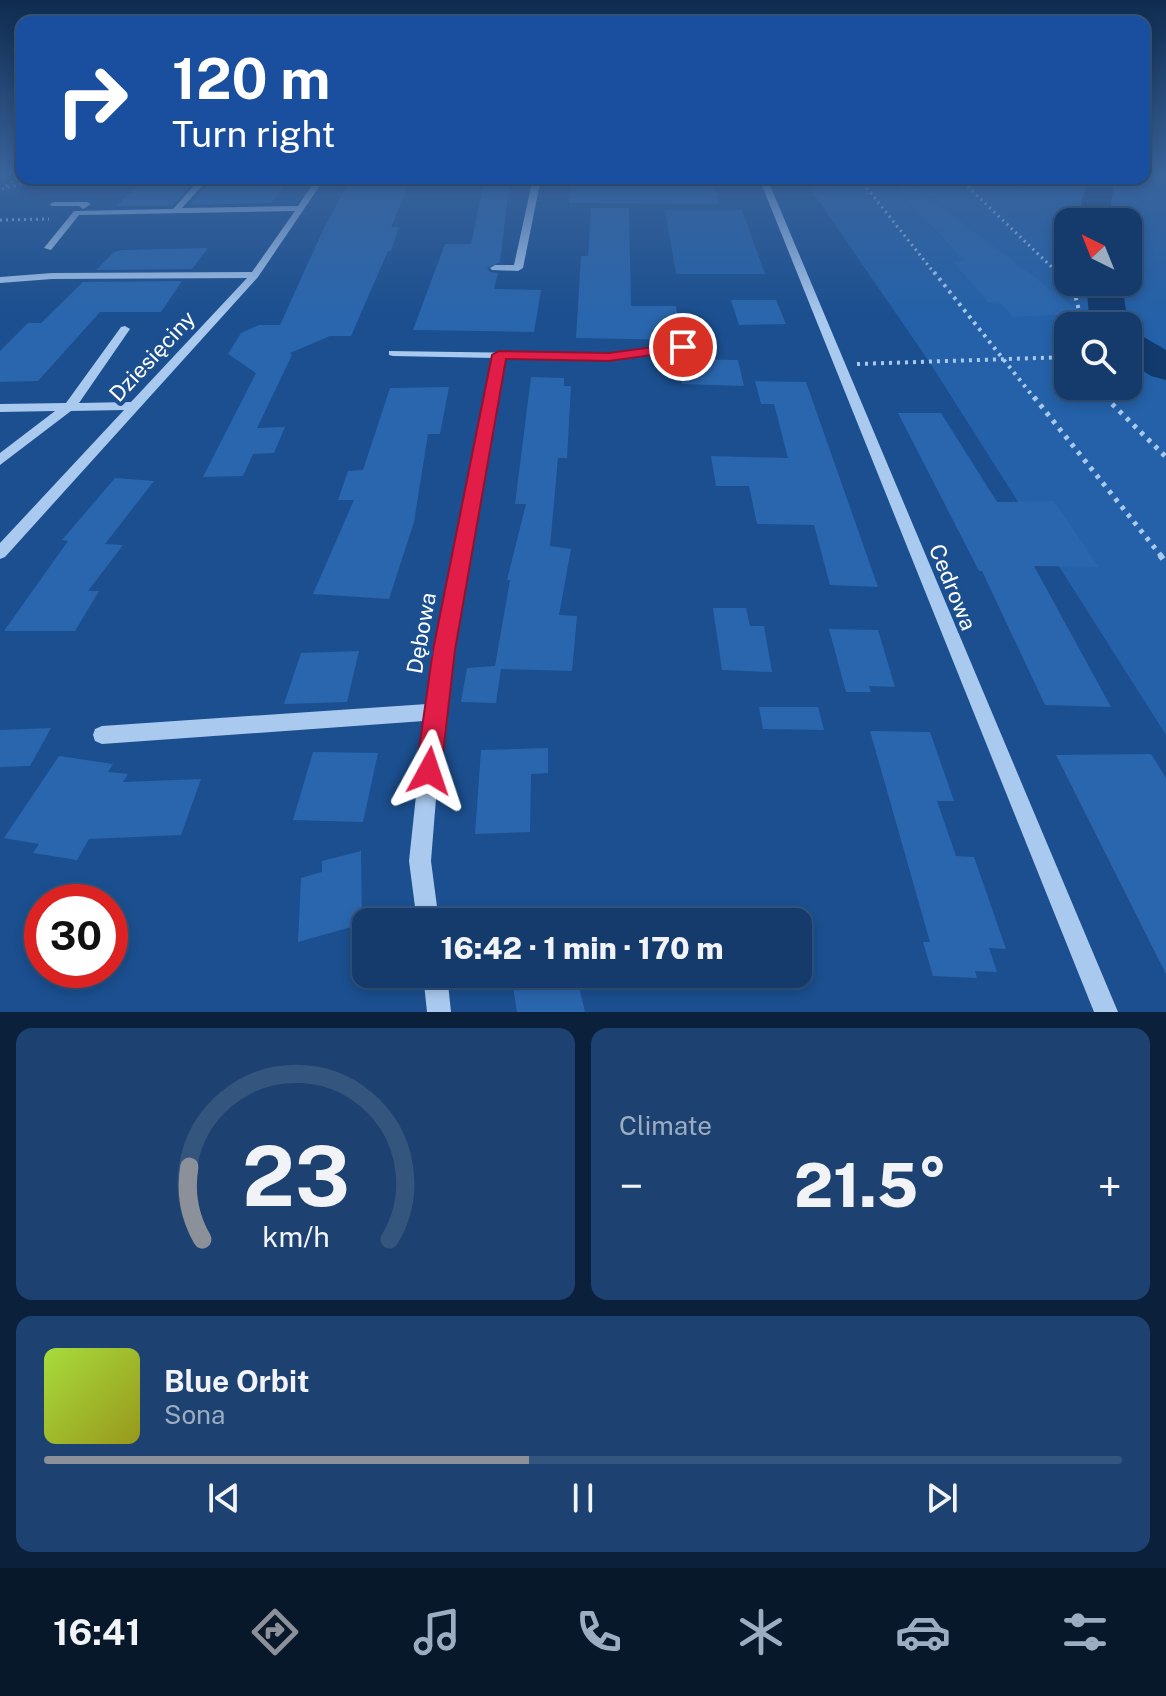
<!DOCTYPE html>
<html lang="en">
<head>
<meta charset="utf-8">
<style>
  body { margin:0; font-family:"Public Sans",sans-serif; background:#1d4271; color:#f1f3f6; height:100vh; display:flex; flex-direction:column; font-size:30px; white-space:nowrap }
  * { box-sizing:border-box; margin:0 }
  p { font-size:26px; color:#9dadc1 }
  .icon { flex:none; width:44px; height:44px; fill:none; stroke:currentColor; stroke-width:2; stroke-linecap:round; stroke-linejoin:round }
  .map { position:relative; height:1012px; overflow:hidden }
  .panel { display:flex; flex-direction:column; gap:16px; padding:16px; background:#0b203b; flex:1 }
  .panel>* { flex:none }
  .guide { position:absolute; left:16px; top:16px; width:1134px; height:168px; border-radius:16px; box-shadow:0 4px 12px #0003,0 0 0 2px #33557e; background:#1a4fa0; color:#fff; overflow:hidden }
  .needle { width:52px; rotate:317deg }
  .fabs { position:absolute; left:1054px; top:208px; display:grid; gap:16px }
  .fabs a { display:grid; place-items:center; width:88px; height:88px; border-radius:16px; background:#143b6b; box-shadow:0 4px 12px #0003,0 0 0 2px #33557e; font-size:40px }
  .speed { position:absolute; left:24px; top:884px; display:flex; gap:16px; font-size:40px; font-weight:700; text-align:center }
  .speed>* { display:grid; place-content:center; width:104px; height:104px; border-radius:50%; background:#143b6b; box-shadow:0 4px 12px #0003,0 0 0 2px #33557e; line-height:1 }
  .speed .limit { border:12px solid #d22; background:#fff; color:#111 }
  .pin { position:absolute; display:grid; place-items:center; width:68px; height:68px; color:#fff; margin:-34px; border:4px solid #fff; border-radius:50%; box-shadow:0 2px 8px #0007 }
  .me { position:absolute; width:88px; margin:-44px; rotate:5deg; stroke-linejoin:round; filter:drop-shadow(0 0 6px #0008) }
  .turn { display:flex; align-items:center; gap:28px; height:168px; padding:0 24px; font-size:36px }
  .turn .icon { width:104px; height:104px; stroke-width:2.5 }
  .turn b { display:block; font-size:56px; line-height:68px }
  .big { font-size:60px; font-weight:800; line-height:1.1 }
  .panel .widget { flex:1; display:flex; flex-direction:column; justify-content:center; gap:12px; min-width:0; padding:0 28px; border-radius:16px; background:#1d4271 }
  .panel .dial { align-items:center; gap:0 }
  .dial svg { height:208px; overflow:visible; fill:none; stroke:#33557e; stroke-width:7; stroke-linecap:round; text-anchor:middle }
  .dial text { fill:#f1f3f6; stroke:none }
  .song { display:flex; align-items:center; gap:24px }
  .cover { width:96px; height:96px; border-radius:12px; background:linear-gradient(135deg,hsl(80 70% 55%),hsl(60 70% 35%)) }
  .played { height:8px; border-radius:4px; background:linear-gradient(90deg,#8c9099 45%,#33557e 45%) }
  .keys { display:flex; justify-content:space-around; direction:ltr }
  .heat { display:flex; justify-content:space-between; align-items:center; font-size:44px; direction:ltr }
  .panel .tiles { flex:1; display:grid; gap:16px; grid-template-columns:1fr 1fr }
  .widget:last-child { grid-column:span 2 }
  .trip { position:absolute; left:352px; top:908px; width:460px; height:80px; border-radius:16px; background:#143b6b; box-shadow:0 4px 12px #0003,0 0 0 2px #33557e; font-weight:800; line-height:80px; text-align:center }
  .dock { display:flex; height:128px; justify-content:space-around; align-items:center; background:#08182b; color:#9dadc1 }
  .dock .icon { width:56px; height:56px }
  .dock .selected { color:#8c9099 }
  .dock b { font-size:36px; color:#f1f3f6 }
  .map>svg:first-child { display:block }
</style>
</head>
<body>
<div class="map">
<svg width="1166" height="1012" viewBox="0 0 1166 1012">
  <rect width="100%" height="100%" fill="#1b4f8f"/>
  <g fill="#2461a8" fill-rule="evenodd">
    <path d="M 1144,174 L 1166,174 L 1166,735 L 930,363 L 803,178 L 1144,178 ZM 1068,222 L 1128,222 L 1128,282 L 1068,282 ZM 1068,326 L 1128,326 L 1128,386 L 1068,386 Z"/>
    <path d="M 570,178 L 712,178 L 719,204 L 569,203 Z"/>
    <path d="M 665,210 L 742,210 L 765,274 L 676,274 Z"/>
  </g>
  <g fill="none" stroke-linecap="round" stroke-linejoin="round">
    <g fill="#123a6d" fill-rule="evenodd">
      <path d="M 1079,178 L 1110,180 L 1114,186 L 1111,203 L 1113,222 L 1083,222 L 1081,203 L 1086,187 Z"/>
      <path d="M 1086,282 L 1122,282 L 1128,326 L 1090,326 Z"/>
      <path d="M 1128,332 L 1142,336 L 1166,350 L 1166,380 L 1151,376 L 1128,361 Z"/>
    </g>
  </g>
  <g fill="#2a66ad">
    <path d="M 146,178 L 197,178 L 172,206 L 116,206 Z"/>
    <path d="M 212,178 L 289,178 L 271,203 L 189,205 Z"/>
    <path d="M 351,178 L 412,178 L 391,227 L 399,227 L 391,251 L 388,251 L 351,336 L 330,336 L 290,353 L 292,355 L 257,428 L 285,427 L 274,453 L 253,454 L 243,476 L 203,477 L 256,373 L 228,354 L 241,333 L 259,325 L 280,325 L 323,230 Z"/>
    <path d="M 485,178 L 510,178 L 500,262 L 487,268 L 490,272 L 498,273 L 494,289 L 541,290 L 534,332 L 413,330 L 445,244 L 471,244 Z"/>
    <path d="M 906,180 L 1083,314 L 1013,317 L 999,302 L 989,303 L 953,262 L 965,261 L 897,190 Z"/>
    <path d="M 591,208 L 629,208 L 631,306 L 676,306 L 681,340 L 576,338 L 581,256 L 588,256 Z"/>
    <path d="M 208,248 L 192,269 L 96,270 L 114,252 L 122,250 Z"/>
    <path d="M 182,281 L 161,312 L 100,312 L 38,381 L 0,382 L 0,351 L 28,323 L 41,323 L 83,282 Z"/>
    <path d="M 731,300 L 776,300 L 786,324 L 739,325 Z"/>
    <path d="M 678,359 L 738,360 L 744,386 L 682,384 Z"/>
    <path d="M 531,377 L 564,378 L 564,386 L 571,386 L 567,458 L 558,458 L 550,546 L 571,549 L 559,615 L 577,616 L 572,671 L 501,669 L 496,703 L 461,702 L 467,668 L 495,666 L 510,580 L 507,580 L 526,504 L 515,504 Z"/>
    <path d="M 755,381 L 806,382 L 878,587 L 830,585 L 814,525 L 757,524 L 749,486 L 716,486 L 711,456 L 788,458 L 774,404 L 761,404 Z"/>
    <path d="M 449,387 L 440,434 L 428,434 L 414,522 L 389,599 L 313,594 L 354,500 L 338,500 L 348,471 L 363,470 L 390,388 Z"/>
    <path d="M 898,413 L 941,413 L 997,502 L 1054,501 L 1099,567 L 1034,566 L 1111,707 L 1045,705 L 982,571 L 979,571 Z"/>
    <path d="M 115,478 L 154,481 L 105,544 L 123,545 L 88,591 L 99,591 L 75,631 L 4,631 L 68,541 L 62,540 Z"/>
    <path d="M 713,608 L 746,608 L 750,626 L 764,626 L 772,672 L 722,670 Z"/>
    <path d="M 829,629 L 878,630 L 895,687 L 869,686 L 871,692 L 846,692 Z"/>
    <path d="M 359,651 L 347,702 L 284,704 L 301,653 Z"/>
    <path d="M 759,707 L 818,707 L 824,730 L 763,729 Z"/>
    <path d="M 51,728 L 30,766 L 0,767 L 0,730 Z"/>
    <path d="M 870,731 L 930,732 L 954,801 L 937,801 L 956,856 L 974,857 L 1006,949 L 989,948 L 997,972 L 975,971 L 977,978 L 933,976 L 923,942 L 930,942 Z"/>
    <path d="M 548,748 L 548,773 L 531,774 L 530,832 L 475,834 L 481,750 Z"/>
    <path d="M 313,752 L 378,753 L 363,822 L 293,820 Z"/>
    <path d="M 1151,754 L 1166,778 L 1166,974 L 1056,755 Z"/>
    <path d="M 59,756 L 113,764 L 108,772 L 128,774 L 123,782 L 201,779 L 181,835 L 89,839 L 77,860 L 33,853 L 39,844 L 4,838 Z"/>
    <path d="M 361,851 L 362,924 L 298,942 L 301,878 L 322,872 L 322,861 Z"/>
    <path d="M 511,974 L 576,974 L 585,1012 L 517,1012 Z"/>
  </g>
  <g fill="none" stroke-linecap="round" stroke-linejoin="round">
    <g stroke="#a9c9ee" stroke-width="3" stroke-dasharray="2 4" stroke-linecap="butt">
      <path d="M 6,186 L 22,175"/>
      <path d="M 2,189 L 47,178"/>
      <path d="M 0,220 L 49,219"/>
      <path d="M 935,274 L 863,183 L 949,181 L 965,184 L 1059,274"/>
    </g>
    <g stroke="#a9c9ee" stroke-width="4" stroke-dasharray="3 5" stroke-linecap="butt">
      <path d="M 934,272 L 1035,399"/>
      <path d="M 1057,272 L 1074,291 L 1083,326"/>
      <path d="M 857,364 L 1068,357"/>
      <path d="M 1094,386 L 1107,399"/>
    </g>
    <g stroke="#a9c9ee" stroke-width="5" stroke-dasharray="4 6" stroke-linecap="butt">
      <path d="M 1034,397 L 1162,557"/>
      <path d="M 1105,397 L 1166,457"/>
    </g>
    <path stroke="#a9c9ee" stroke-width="6" stroke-dasharray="5 7" stroke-linecap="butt" d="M 1160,555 L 1166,563"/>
    <g fill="#a9c9ee" fill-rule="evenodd">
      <path d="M 201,178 L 209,178 L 182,208 L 298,206 L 317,178 L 325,178 L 258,277 L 5,557 L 0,559 L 0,543 L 124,410 L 71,411 L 0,465 L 0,453 L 55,411 L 0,412 L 0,404 L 66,403 L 121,327 L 125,326 L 130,329 L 79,403 L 131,402 L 247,278 L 52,279 L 0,283 L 0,277 L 52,273 L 252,272 L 295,211 L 79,215 L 51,250 L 44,248 L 74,211 L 173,209 Z"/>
      <path d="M 533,178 L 541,178 L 523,268 L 518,271 L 492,270 L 490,268 L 495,265 L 514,265 Z"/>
      <path d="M 759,178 L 767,178 L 1118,1012 L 1094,1012 Z"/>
      <path d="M 54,202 L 87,202 L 91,204 L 83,209 L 79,206 L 51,206 L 50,204 Z"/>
      <path d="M 683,344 L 688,347 L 687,349 L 609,360 L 504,358 L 443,712 L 431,861 L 439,922 L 417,922 L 409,861 L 424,721 L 102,744 L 95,741 L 93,735 L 95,729 L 102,726 L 427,704 L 493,358 L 393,356 L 389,355 L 389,351 L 609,354 Z"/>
      <path d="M 423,974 L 447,974 L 451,1012 L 427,1012 Z"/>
    </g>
  </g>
  <linearGradient id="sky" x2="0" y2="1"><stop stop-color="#0f2b4f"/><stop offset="0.55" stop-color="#39639b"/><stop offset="1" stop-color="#39639b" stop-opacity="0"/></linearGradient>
  <rect width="1166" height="316" fill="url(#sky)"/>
  <path fill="#e11d48" stroke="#92132f" stroke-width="2" d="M 683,343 L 688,344 L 688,350 L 609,361 L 506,359 L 455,650 L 441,771 L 438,780 L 429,784 L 420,780 L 416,771 L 433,650 L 492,355 L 499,351 L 609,353 Z"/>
  <g text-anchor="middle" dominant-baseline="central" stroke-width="8" stroke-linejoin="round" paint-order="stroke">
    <g font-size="22" fill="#fff" stroke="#1b4f8f">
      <text transform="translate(152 356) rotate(-47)">Dziesięciny</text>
      <text transform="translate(953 587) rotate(68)">Cedrowa</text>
      <text transform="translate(421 633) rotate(-80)">Dębowa</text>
    </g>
  </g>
</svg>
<div class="fabs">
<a><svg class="needle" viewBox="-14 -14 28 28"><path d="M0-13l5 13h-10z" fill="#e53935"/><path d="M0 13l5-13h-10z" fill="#9dadc1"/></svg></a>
<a><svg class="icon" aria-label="search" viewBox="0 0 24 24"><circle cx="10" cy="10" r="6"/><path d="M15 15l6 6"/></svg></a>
</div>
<div class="speed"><div class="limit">30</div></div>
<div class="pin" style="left:683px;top:347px;background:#d93025"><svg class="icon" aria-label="arrive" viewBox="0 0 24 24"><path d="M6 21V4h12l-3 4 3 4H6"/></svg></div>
<svg class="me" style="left:429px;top:771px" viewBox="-20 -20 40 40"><path d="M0-17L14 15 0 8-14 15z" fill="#e11d48" stroke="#fff" stroke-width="4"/></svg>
<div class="trip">16:42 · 1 min · 170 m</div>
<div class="guide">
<div class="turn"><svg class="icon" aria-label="right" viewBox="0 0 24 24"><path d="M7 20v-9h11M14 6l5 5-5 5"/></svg><div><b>120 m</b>Turn right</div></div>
</div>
</div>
<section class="panel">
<div class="tiles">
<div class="widget dial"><svg viewBox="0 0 100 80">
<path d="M14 69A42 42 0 1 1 86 69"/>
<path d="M14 69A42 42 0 0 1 9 41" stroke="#8c9099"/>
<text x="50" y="56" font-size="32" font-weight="700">23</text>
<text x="50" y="72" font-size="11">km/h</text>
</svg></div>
<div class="widget"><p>Climate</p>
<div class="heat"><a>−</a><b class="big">21.5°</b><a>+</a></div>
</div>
<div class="widget">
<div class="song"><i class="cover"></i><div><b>Blue Orbit</b><p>Sona</p></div></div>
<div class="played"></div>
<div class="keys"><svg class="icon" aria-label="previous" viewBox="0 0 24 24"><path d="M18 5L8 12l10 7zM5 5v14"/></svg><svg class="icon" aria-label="pause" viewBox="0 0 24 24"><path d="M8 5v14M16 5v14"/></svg><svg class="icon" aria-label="next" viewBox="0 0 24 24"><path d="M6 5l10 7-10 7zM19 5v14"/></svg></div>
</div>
</div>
</section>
<nav class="dock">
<b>16:41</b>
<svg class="icon selected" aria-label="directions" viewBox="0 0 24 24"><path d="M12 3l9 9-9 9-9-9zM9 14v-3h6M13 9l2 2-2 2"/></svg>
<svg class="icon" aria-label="music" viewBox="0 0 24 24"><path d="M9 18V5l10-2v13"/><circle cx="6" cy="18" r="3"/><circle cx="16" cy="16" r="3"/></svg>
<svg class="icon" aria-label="phone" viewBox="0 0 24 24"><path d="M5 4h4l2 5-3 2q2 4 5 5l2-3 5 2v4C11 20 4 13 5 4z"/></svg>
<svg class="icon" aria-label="climate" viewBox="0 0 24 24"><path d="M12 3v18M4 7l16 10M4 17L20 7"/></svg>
<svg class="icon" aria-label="car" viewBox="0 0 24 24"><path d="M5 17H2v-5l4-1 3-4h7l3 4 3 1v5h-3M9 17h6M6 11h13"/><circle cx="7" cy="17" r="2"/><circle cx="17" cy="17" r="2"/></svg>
<svg class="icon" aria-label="filters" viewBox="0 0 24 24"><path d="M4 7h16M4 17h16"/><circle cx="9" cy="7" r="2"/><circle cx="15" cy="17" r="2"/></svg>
</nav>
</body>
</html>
